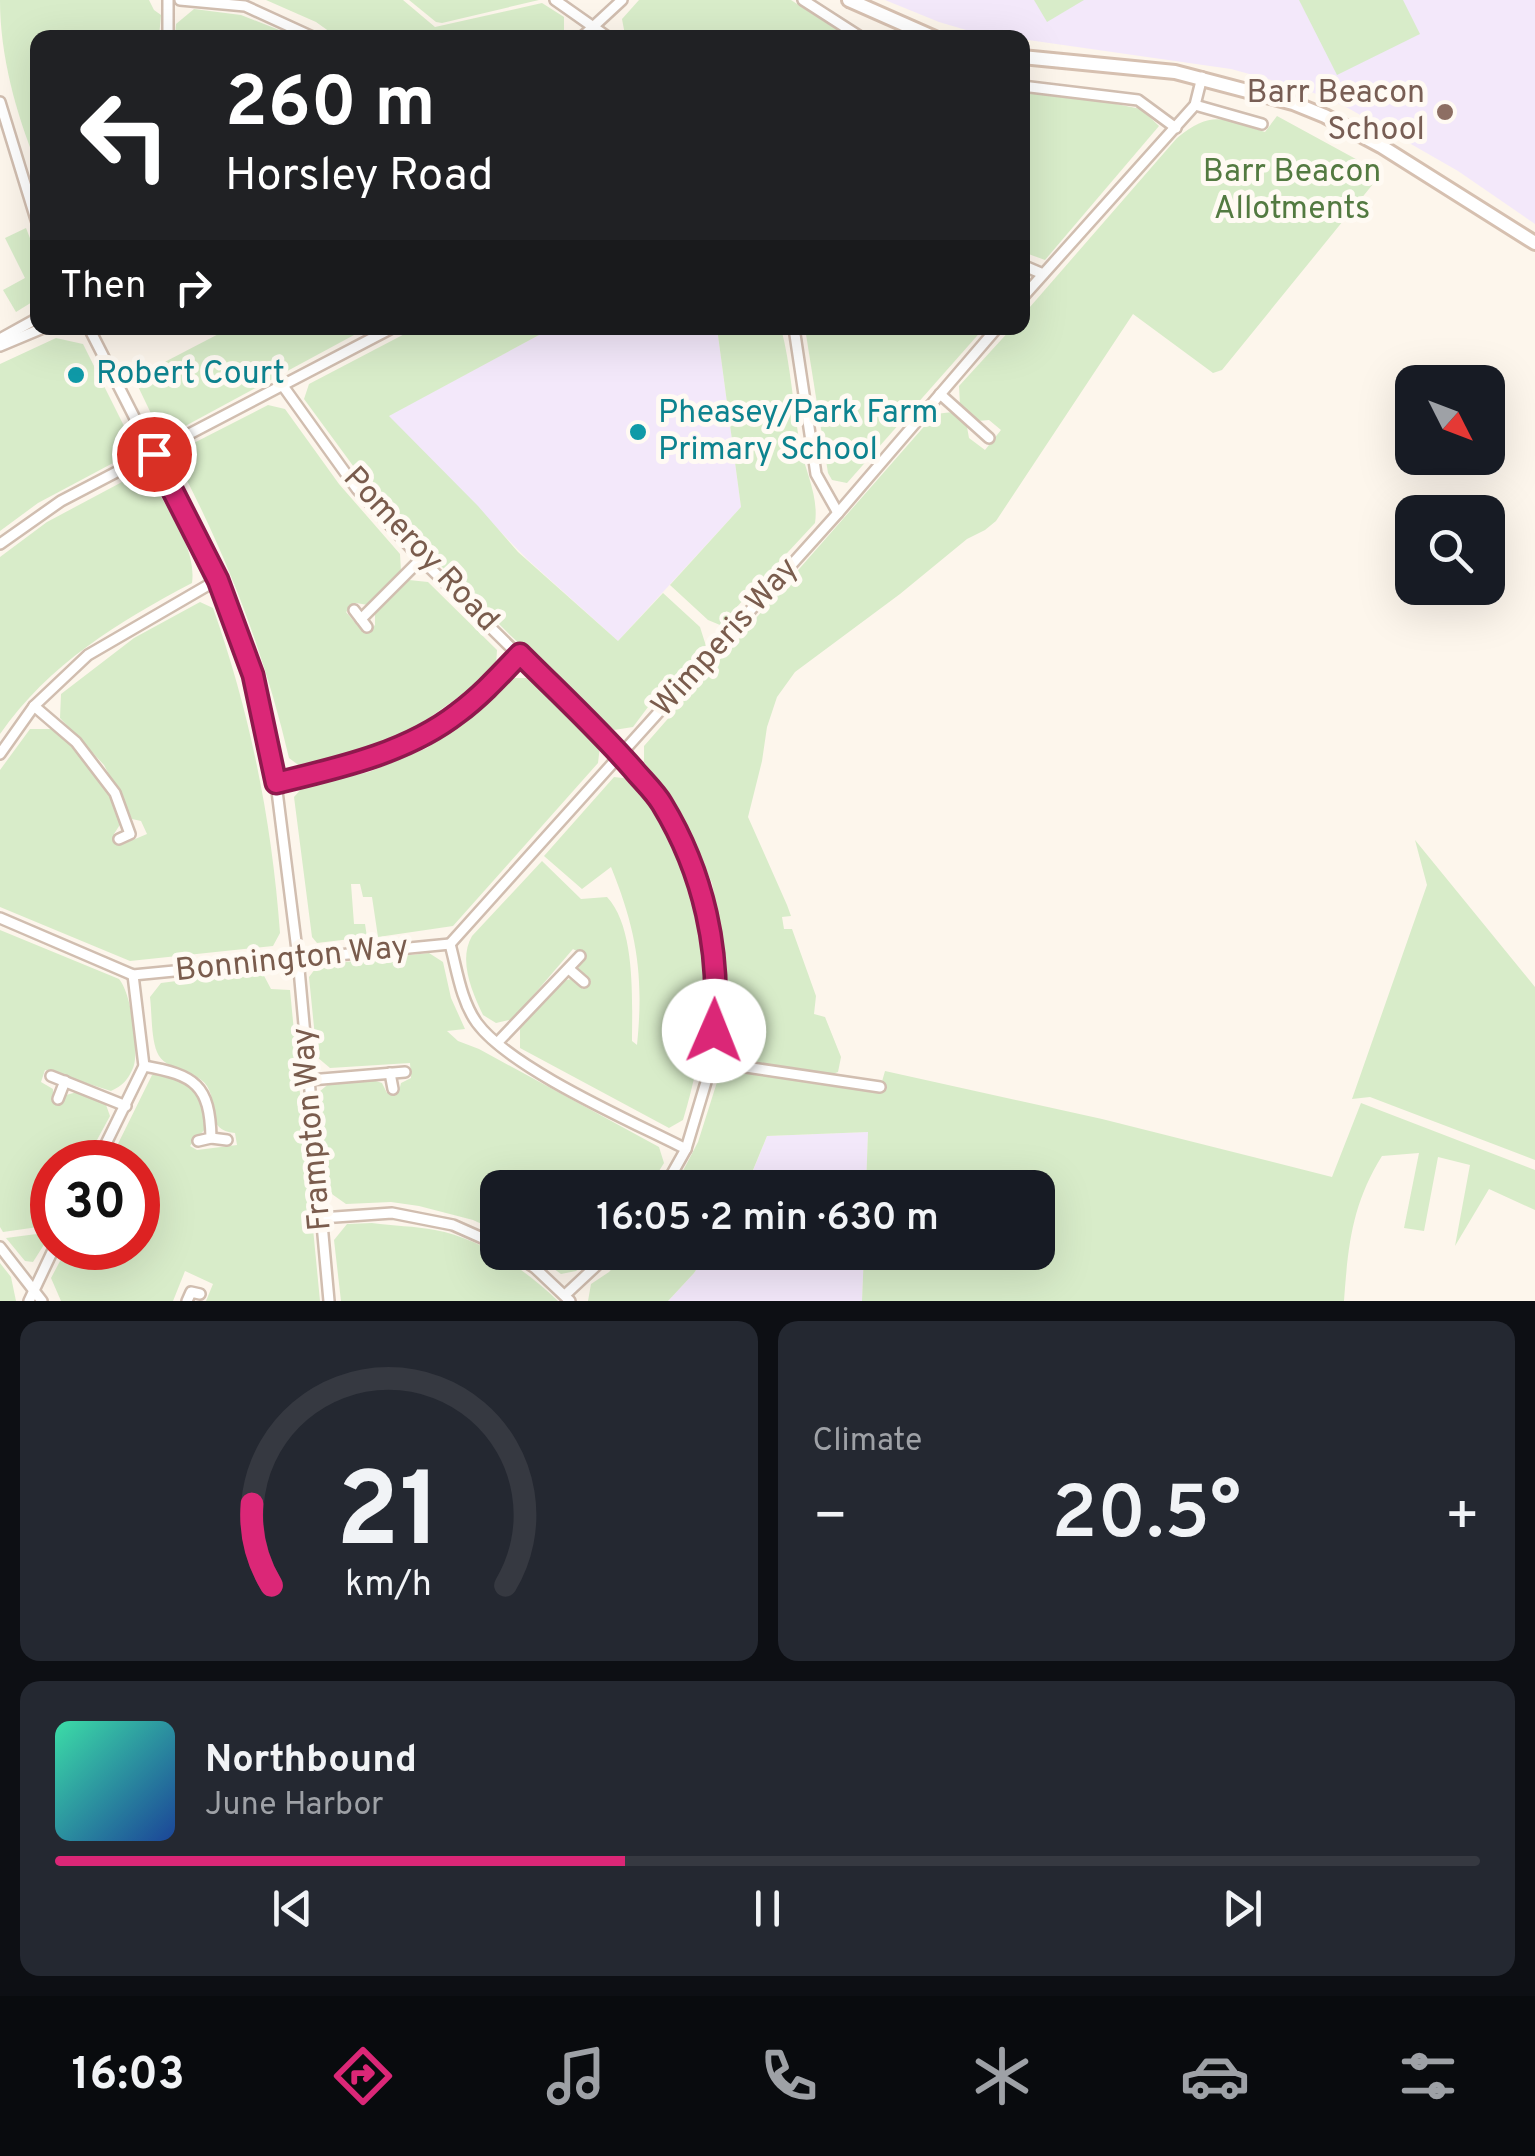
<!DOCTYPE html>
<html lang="en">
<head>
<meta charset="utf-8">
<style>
  body { margin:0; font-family:Overpass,sans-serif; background:#242831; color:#f1f3f6; height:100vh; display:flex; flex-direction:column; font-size:38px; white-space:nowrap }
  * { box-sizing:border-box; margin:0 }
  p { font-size:32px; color:#9ea1a6 }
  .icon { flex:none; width:55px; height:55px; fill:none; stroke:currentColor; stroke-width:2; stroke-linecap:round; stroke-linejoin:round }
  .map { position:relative; height:1301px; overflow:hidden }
  .drawer { display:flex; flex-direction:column; gap:20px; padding:20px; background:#0d0f14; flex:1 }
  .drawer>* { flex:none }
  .banner { position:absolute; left:30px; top:30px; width:1000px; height:305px; border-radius:20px; box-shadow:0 10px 40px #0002; background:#202124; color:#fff; overflow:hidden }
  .needle { width:65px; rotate:132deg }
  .controls { position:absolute; left:1395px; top:365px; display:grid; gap:20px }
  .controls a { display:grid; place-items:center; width:110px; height:110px; border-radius:20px; background:#171b24; box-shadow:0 10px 40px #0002; font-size:50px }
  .speed { position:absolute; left:30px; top:1140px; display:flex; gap:20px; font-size:50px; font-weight:700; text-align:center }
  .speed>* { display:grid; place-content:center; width:130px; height:130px; border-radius:50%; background:#171b24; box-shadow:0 10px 40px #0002; line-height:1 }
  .speed .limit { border:15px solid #d22; background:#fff; color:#111 }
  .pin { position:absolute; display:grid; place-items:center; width:85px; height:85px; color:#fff; margin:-42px; border:5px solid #fff; border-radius:50%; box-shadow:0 2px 10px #0007 }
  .me { position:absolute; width:110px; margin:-55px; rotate:1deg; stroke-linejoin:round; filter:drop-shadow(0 0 8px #0008) }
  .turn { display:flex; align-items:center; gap:35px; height:210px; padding:0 30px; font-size:45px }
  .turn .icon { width:130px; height:130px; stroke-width:2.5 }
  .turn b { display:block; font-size:70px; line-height:85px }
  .then { display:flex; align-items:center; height:95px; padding:0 30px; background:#0003; gap:20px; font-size:38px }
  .big { font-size:75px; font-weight:600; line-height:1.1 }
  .drawer .card { flex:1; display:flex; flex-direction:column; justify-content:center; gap:15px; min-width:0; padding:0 35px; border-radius:20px; background:#242831 }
  .drawer .dial { align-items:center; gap:0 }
  .dial svg { height:260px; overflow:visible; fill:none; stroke:#363941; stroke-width:7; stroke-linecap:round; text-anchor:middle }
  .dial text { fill:#f1f3f6; stroke:none }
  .song { display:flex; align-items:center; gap:30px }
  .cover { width:120px; height:120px; border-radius:15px; background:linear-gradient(135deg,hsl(160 70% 55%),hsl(220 70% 35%)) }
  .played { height:10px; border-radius:5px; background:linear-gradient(90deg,#db2777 40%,#363941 40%) }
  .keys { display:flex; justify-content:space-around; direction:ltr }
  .heat { display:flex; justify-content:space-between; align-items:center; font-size:55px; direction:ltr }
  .drawer .tiles { flex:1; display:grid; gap:20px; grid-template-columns:1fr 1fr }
  .card:last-child { grid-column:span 2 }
  .trip { position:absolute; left:480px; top:1170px; width:575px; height:100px; border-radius:20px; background:#171b24; box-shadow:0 10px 40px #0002; font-weight:600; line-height:100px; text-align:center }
  .menu { display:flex; height:160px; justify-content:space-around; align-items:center; background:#090b0e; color:#9ea1a6 }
  .menu .icon { width:70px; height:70px }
  .menu .current { color:#db2777 }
  .menu b { font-size:45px; color:#f1f3f6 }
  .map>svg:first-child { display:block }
</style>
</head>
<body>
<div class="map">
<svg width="1535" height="1301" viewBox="0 0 1535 1301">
  <rect width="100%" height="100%" fill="#fdf6ec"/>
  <g fill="#f3e8fa">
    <path d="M 885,0 L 1535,0 L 1535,224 L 1458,171 L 1348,108 L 1307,90 L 1231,69 L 973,32 L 939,22 Z"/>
    <path d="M 552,328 L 717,328 L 741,507 L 618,641 L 527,559 L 388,416 Z"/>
    <path d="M 868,1132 L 866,1187 L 746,1188 L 767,1136 Z"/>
    <path d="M 707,1253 L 864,1253 L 862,1301 L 668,1301 L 694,1273 Z"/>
  </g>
  <g fill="#d8ecc9">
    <path d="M 0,0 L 149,0 L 154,10 L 161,15 L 159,37 L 38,38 L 37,165 C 16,113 0,56 0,0 Z"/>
    <path d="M 266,0 L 403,0 L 435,27 L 542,3 L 564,17 L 564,31 L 552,38 L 337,37 L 316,22 Z"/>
    <path d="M 409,0 L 539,0 L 442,23 L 436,22 Z"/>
    <path d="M 639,0 L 791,0 L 848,37 L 628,37 L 625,35 L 622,19 Z"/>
    <path d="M 1034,0 L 1084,0 L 1047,22 Z"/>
    <path d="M 1299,0 L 1403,0 L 1420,34 L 1337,75 Z"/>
    <path d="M 194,9 L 241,15 L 297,37 L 175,37 L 176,24 Z"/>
    <path d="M 1022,91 L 1081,97 L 1141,109 L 1159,126 L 1045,260 L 1023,252 Z"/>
    <path d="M 1277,116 L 1376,170 L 1373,184 L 1222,370 L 1213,373 L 1133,314 L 996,521 L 985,530 L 967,539 L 900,594 L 795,672 L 777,697 L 767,727 L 762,761 L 748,817 L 787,905 L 791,916 L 782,917 L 784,929 L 792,929 L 816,996 L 814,1014 L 825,1017 L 841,1057 L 838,1072 L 830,1075 L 732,1060 L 725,1047 L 726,958 L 712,883 L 678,808 L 644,762 L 644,746 L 935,414 L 953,412 L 967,427 L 969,438 L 985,450 L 1001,430 L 989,420 L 978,421 L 960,405 L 959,386 L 1012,328 L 1022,328 L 1023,315 L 1177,138 C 1212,109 1225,119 1265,132 Z"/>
    <path d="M 26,228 L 37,256 L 37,299 L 16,312 L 3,290 L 25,278 L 5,238 Z"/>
    <path d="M 230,328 L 367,328 L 176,431 L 157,426 L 134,378 Z"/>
    <path d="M 416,328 L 552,328 L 389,416 L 478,506 L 518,552 L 618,641 L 663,593 L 700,627 L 706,646 L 654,699 L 633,727 L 614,730 L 510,635 L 407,532 L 373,493 L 304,399 L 309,384 Z"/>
    <path d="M 717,328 L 781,328 C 791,366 793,406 800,445 C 805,471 819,496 815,523 L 720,625 L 708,620 L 670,585 L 741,507 Z"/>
    <path d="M 805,328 L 984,328 L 847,483 L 832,480 L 828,473 Z"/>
    <path d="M 56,338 L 83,344 L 132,442 L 128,455 L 38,503 L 0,531 L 0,364 Z"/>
    <path d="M 268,405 L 285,409 L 339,484 L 400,554 L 401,571 L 368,605 L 356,603 L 346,612 L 363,632 L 368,632 L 375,625 L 375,613 L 409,580 L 428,582 L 497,650 L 496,665 L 481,681 L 412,730 L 380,746 L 301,767 L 289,758 C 265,655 228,558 179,465 L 184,448 Z"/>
    <path d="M 137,474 L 151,479 C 167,510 197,548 192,583 C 118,622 49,664 0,734 L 0,557 L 47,522 Z"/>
    <path d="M 200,602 L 213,608 C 250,712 272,822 280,933 L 273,946 L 130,961 L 0,907 L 0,770 L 30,729 L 55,729 C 81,756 110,787 121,823 L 114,834 L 121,845 L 147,834 L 141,821 L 132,819 L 104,765 L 60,718 L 61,694 L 134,638 Z"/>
    <path d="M 512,678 L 528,678 L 600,746 L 598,763 L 453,926 L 378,937 L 372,897 L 363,897 L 360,884 L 351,884 L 354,924 L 365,924 L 367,937 L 317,943 L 312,937 L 294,797 L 303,787 L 369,772 L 427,748 L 472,716 Z"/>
    <path d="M 614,777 L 631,779 C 712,888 722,992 683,1120 L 669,1128 L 520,1048 L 520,1028 L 563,981 L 571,979 L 583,989 L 591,981 L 578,969 L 584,955 L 573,949 L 513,1019 L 496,1023 L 483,1015 C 472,992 458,960 472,936 L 542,861 L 581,899 L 607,897 C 636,928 632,1000 632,1041 L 637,1045 C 644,976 637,931 611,867 L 582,889 L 544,856 Z"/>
    <path d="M 1415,840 L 1535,987 L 1535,1160 L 1370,1097 L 1352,1099 L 1427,885 Z"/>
    <path d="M 0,930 L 119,979 C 131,992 140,1052 133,1068 C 128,1080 122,1086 111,1091 L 45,1070 L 41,1082 L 53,1089 L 53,1099 L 63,1103 L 66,1095 L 77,1092 L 105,1102 L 110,1116 L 85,1162 L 52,1162 L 52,1225 L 3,1232 L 0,1227 Z"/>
    <path d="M 429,953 L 443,962 L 451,998 L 465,1029 L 447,1031 L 458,1041 L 479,1049 L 659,1147 L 664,1163 L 649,1187 L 498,1188 L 497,1231 L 473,1220 L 419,1206 L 391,1202 L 346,1204 L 329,1192 L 319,1092 L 332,1081 L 370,1079 L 382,1083 L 387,1093 L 399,1091 L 401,1083 L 411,1078 L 410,1063 L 330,1068 L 317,1057 L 309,977 L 318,965 Z"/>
    <path d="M 261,970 L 271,989 L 290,990 L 320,1301 L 206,1301 L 213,1284 L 185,1271 L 173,1301 L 61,1301 L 51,1278 L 67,1248 L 138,1248 L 138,1162 L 109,1162 L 152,1075 C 187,1070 203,1098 206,1128 L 190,1146 L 197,1150 L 237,1145 L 235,1133 C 204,1130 220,1107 207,1086 C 195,1068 165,1072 157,1052 C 151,1037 152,1014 150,997 L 161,983 Z"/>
    <path d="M 730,1070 L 879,1092 L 885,1071 L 1102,1119 L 1332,1177 L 1361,1103 L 1535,1170 L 1535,1210 L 1489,1189 L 1455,1246 L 1470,1165 L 1438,1157 L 1424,1231 L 1404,1228 L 1419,1153 L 1382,1156 C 1352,1204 1348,1246 1344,1301 L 862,1301 L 864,1253 L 1038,1252 L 1038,1188 L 866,1187 L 868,1132 L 767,1136 L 746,1187 L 674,1188 L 698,1142 L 718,1079 Z"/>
    <path d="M 372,1223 C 393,1226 415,1226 435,1230 C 480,1238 526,1270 558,1301 L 341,1301 L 334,1240 L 347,1224 Z"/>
    <path d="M 52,1232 L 33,1262 L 25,1261 L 6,1238 Z"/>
    <path d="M 532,1253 L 597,1253 L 576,1271 L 561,1274 Z"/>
    <path d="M 626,1253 L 627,1252 L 707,1253 L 694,1273 L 668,1301 L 588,1301 L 591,1284 L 609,1272 Z"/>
    <path d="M 0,1263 L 11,1277 L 16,1301 L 0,1301 Z"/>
  </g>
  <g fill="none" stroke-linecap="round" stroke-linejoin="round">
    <g stroke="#d1beb0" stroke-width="14">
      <g id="minor">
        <path d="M 168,0 L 168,38"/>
        <path d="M 180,0 L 245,6 L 315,38"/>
        <path d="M 555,0 L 609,38"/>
        <path d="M 803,0 L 862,38"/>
        <path d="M 581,38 L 622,0"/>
        <path d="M 1022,86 L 1138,100 L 1176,128"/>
        <path d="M 0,102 L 38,226"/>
        <path d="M 1195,105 L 1262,124"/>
        <path d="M 1022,265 L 1043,274"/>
        <path d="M 1022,298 L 1195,105 L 1202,77"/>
        <path d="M 89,328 L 217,580 L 253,675 L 276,783 L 298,958 L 329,1301"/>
        <path d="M 794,328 L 816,474 L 838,513"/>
        <path d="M 0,339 L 38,318"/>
        <path d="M 0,346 L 43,328"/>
        <path d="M 283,386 L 357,489 L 421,559 L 621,756 L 661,801 L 687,852 L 710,917 L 717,1000 L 712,1062 L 686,1149 L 664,1188"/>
        <path d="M 940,394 L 989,438"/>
        <path d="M 0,544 L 61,501 L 392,328"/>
        <path d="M 354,610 L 367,627"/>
        <path d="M 361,619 L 421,559"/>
        <path d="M 34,706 L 76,742 L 115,793 L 130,834 L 119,839"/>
        <path d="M 0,754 L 34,706 L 88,655 L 217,580"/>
        <path d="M 276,783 C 338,769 407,753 458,713 C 481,696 500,674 520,654"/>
        <path d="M 0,918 L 133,975 L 450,944"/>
        <path d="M 450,944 L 838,513 L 997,328"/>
        <path d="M 450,944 C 457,970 461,1001 477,1023 C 511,1069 633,1122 686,1149"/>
        <path d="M 569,969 L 584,982"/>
        <path d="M 498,1042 L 580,956"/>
        <path d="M 712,1062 L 880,1087"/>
        <path d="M 144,1066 C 195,1075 210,1085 211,1138 L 198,1141"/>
        <path d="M 390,1073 L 393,1089"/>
        <path d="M 51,1076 L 126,1106"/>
        <path d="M 310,1080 L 405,1072"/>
        <path d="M 58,1099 L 65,1081"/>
        <path d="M 211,1138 L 227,1140"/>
        <path d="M 97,1162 L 144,1066 L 133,975"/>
        <path d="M 321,1218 L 392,1213 L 453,1225 L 498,1245"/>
        <path d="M 0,1247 L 42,1301"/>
        <path d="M 511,1252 L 535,1268 L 570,1301"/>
        <path d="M 565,1295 L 611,1252"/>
        <path d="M 29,1301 L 54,1248"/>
        <path d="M 187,1301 L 191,1292 L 200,1294"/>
      </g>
    </g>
    <g stroke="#d6c0b0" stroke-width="18">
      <g id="secondary">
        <path d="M 849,0 L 935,38"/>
        <path d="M 1022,57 L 1175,72 L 1293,103 L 1325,116 L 1381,146 L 1535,243"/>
      </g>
    </g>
    <use href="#minor" stroke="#fff" stroke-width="9"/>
    <use href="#secondary" stroke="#fff" stroke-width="12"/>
  </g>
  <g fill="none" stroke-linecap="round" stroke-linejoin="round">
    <g stroke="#8e194d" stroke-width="25">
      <path id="route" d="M 154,454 L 218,580 L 253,675 L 276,783 C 338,768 407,753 458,713 C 481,696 500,675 520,654 C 558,692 598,729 633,769 C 642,780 655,792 662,804 C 704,873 721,952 714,1031"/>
    </g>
    <use href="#route" stroke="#db2777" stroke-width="18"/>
  </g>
  <circle fill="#8d6e63" stroke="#fffaf3" stroke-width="4" cx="1445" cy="112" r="10"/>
  <g fill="#0f9aa8" stroke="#fffaf3" stroke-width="4">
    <circle cx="76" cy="375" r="10"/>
    <circle cx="638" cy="432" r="10"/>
  </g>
  <g text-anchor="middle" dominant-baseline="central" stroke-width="10" stroke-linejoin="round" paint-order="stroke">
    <g font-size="32" fill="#785e54" stroke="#fffaf3" text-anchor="end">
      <text x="1425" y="94">Barr Beacon<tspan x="1425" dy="37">School</tspan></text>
    </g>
    <g font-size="32" fill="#537a41" stroke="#fffaf3">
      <text x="1292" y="173">Barr Beacon<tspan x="1292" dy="37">Allotments</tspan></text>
    </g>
    <g font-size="32" fill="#0d838f" stroke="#fffaf3" text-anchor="start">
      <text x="96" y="375">Robert Court</text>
      <text x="658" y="414">Pheasey/Park Farm<tspan x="658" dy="37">Primary School</tspan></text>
    </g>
    <g font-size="32" fill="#7a5c4d" stroke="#fffaf3">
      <text transform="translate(420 550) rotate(47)">Pomeroy Road</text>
      <text transform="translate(726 638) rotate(-48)">Wimperis Way</text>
      <text transform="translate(292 960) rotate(-6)">Bonnington Way</text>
      <text transform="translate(313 1129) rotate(-95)">Frampton Way</text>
    </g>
  </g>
</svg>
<div class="controls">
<a><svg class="needle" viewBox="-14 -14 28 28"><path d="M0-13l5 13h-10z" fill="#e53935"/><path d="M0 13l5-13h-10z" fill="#9ea1a6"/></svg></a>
<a><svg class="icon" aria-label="search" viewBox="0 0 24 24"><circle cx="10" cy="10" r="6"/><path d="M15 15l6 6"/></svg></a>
</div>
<div class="speed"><div class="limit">30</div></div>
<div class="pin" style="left:154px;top:454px;background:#d93025"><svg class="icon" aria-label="arrive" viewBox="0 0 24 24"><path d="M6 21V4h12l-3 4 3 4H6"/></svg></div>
<svg class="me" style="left:714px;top:1031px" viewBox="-20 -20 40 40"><circle r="19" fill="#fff"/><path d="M0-13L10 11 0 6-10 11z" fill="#db2777"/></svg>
<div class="trip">16:05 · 2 min · 630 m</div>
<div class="banner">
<div class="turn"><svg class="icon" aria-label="left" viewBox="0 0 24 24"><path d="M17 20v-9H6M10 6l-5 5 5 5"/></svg><div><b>260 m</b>Horsley Road</div></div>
<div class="then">Then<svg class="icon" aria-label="right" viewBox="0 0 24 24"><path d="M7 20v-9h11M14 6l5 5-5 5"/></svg></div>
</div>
</div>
<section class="drawer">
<div class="tiles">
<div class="card dial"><svg viewBox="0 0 100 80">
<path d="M14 69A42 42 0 1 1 86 69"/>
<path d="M14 69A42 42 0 0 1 8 44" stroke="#db2777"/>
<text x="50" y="56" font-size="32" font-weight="700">21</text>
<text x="50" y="72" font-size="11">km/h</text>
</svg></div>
<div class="card"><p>Climate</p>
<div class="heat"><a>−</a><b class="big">20.5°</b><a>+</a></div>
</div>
<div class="card">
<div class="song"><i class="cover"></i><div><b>Northbound</b><p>June Harbor</p></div></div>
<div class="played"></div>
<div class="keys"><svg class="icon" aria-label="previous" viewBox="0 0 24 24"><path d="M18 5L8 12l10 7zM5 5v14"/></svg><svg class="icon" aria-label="pause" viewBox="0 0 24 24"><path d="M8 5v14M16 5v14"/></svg><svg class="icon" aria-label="next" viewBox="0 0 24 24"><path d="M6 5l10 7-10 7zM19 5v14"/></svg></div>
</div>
</div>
</section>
<nav class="menu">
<b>16:03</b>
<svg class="icon current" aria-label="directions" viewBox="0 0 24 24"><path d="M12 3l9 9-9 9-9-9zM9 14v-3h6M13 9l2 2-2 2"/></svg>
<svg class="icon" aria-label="music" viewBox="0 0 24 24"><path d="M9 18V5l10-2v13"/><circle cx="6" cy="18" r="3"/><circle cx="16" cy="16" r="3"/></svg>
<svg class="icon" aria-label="phone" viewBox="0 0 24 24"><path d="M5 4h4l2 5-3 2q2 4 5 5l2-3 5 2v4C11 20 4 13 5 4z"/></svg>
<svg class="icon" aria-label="climate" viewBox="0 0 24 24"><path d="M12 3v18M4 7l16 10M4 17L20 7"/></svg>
<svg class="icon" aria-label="car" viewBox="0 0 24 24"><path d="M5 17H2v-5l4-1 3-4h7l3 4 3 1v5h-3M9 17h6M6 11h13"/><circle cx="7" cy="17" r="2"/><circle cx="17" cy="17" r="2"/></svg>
<svg class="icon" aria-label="filters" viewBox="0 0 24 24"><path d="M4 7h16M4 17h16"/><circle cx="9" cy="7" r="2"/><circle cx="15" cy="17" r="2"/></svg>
</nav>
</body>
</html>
